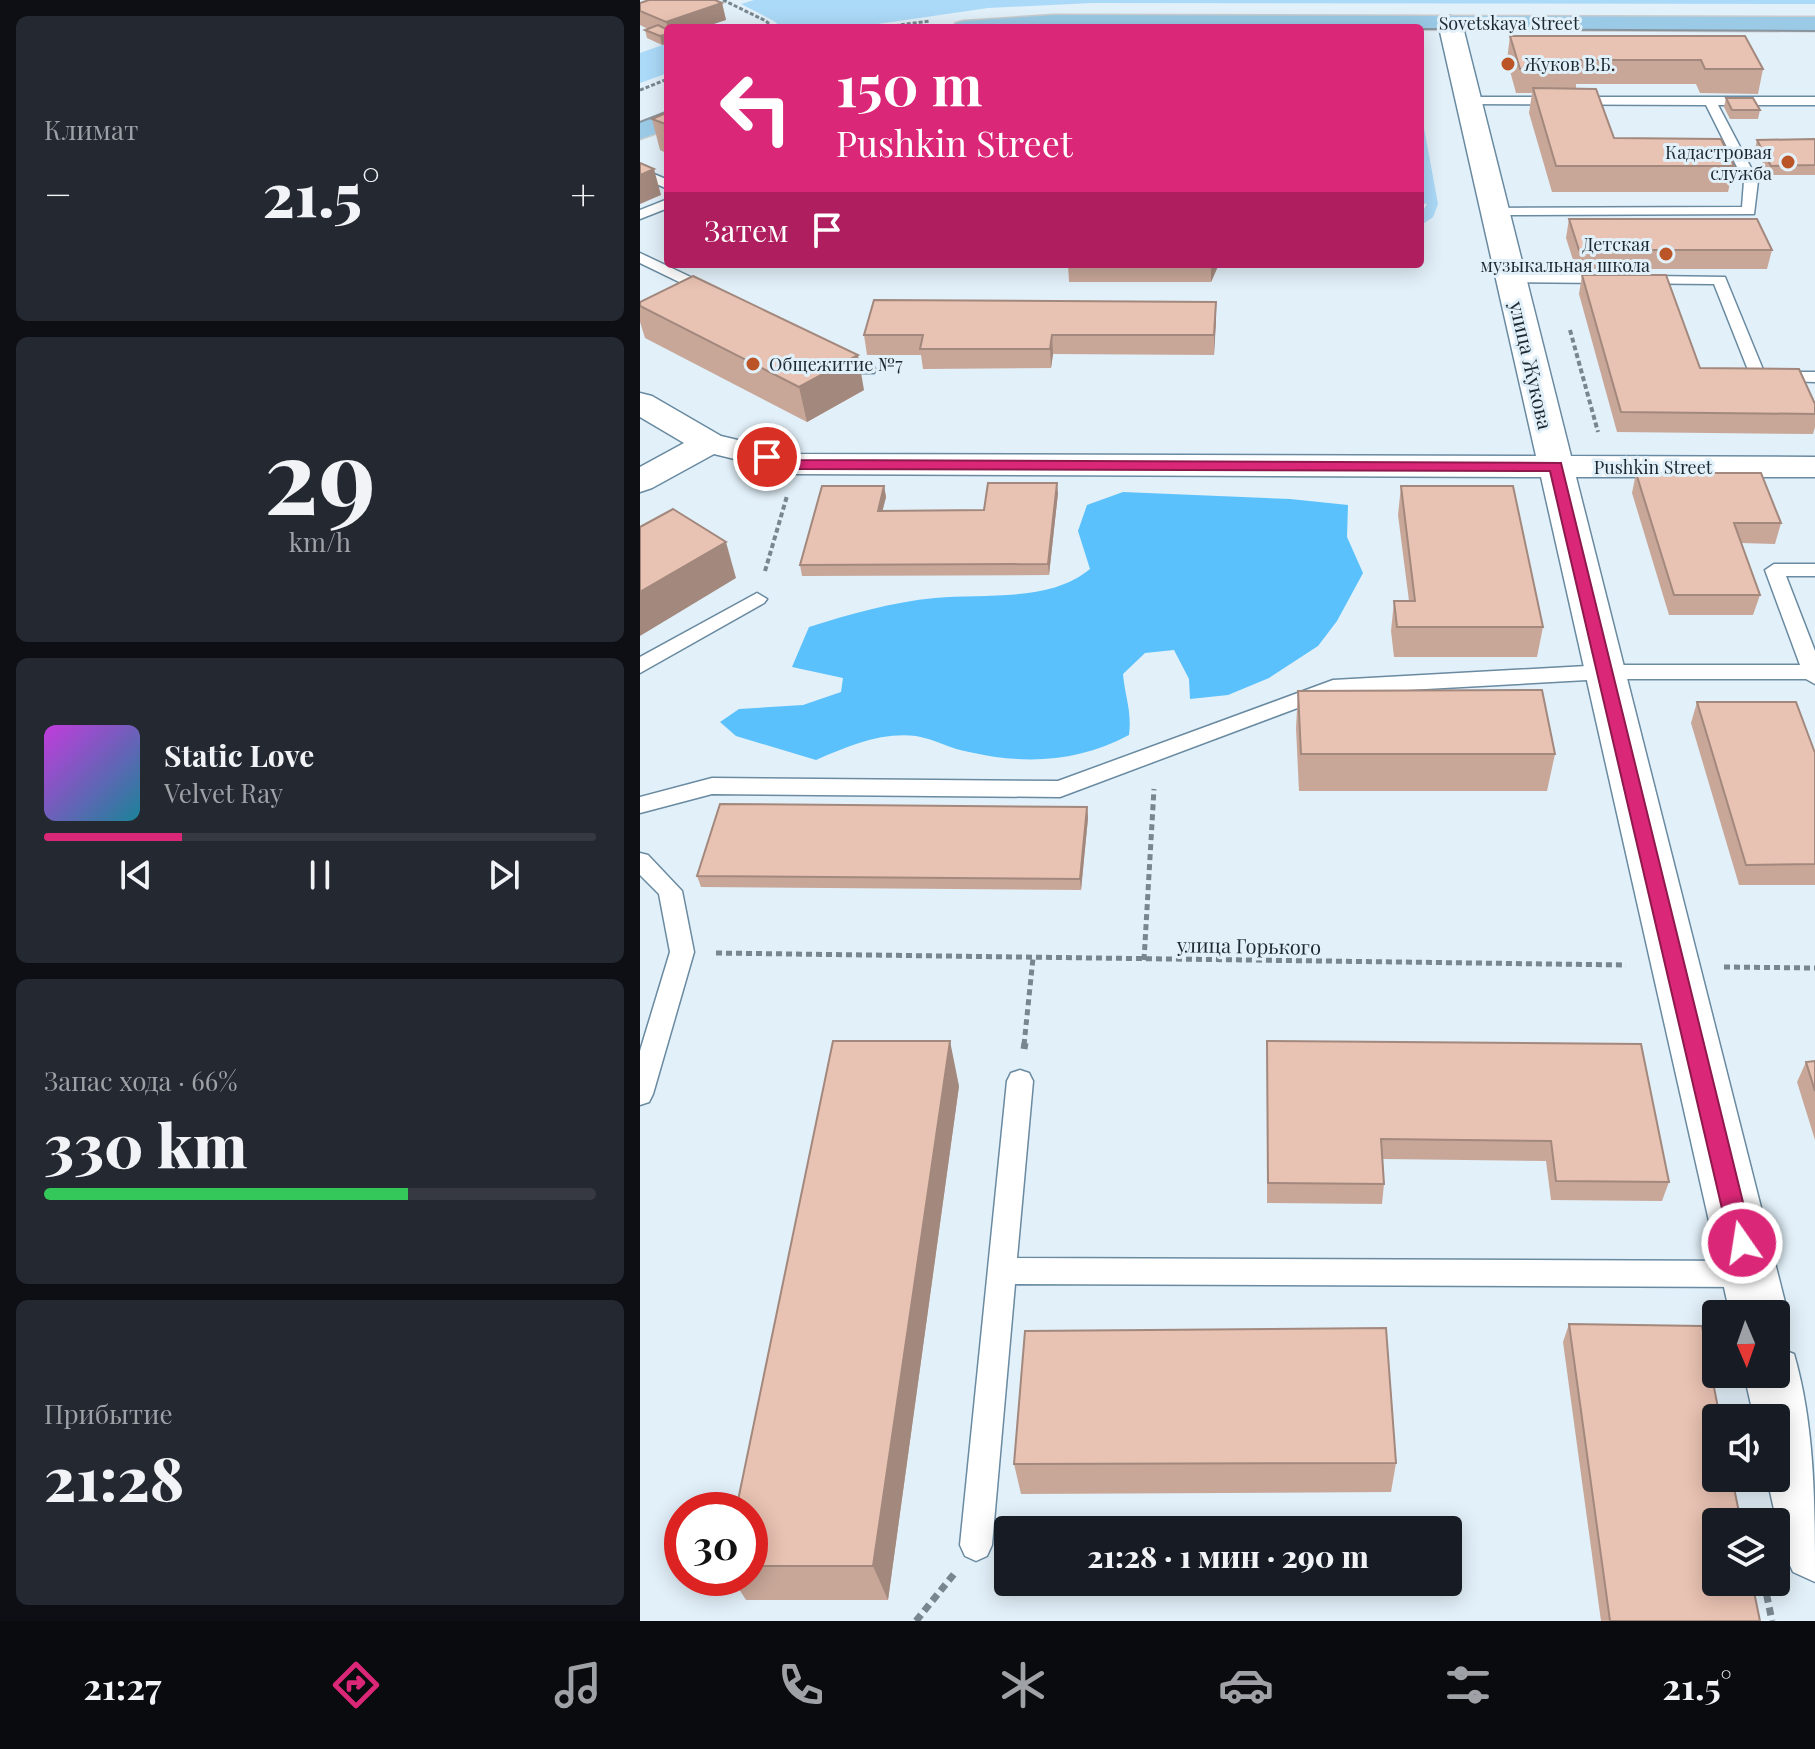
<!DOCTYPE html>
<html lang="ru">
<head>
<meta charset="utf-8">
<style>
  body { margin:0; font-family:"Playfair Display",serif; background:#242831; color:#f1f3f6; height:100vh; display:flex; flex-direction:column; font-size:30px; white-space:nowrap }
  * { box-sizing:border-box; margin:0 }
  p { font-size:26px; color:#9ea1a6 }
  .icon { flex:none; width:44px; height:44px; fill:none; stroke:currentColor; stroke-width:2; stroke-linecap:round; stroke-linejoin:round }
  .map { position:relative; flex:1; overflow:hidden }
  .details { display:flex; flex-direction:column; gap:16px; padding:16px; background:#0d0f14; width:640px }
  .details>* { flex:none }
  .top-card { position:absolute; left:24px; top:24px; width:760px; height:244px; border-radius:8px; box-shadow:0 4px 20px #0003; background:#db2777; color:#fff; overflow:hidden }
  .needle { width:52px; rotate:178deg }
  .fabs { position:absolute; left:1062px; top:1300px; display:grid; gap:16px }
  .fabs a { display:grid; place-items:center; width:88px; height:88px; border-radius:8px; background:#171b24; box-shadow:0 4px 20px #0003; font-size:40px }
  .speed { position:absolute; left:24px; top:1492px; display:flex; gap:16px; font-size:40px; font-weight:700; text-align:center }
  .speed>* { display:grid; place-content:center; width:104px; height:104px; border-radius:50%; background:#171b24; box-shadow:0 4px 20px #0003; line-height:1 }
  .speed .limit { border:12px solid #d22; background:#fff; color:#111 }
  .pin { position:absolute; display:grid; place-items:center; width:68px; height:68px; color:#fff; margin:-34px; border:4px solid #fff; border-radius:50%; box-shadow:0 2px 8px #0007 }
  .me { position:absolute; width:88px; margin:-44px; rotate:347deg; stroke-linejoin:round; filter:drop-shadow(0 0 6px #0008) }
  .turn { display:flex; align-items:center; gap:28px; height:168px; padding:0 40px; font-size:36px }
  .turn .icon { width:104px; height:104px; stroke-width:2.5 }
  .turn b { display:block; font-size:56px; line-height:68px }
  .then { display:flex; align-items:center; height:76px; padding:0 40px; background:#0003; gap:16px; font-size:30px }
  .big { font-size:60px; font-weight:800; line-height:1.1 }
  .details .card { flex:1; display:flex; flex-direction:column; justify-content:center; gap:12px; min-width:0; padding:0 28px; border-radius:12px; background:#242831 }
  .details .dial { align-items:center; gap:0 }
  .dial b { font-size:104px; line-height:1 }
  .song { display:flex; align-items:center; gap:24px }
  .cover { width:96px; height:96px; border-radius:12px; background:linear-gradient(135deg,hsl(290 70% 55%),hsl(190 70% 35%)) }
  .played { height:8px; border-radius:4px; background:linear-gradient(90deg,#db2777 25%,#363941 25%) }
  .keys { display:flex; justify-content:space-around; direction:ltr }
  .heat { display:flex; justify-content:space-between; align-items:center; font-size:44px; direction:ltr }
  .charge { height:12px; border-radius:6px; background:linear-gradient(90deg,#34c759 66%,#363941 0) }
  .trip { position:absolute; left:354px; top:1516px; width:468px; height:80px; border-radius:8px; background:#171b24; box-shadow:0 4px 20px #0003; font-weight:800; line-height:80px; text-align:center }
  .tab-bar { display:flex; height:128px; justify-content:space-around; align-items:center; background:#090b0e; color:#9ea1a6 }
  .tab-bar .icon { width:56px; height:56px }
  .tab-bar .selected { color:#db2777 }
  .tab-bar b { font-size:36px; color:#f1f3f6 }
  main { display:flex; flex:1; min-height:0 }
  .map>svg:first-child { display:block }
</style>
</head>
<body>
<main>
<section class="details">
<div class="card"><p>Климат</p>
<div class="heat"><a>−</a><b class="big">21.5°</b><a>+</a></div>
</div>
<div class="card dial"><b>29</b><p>km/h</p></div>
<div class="card">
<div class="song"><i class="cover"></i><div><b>Static Love</b><p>Velvet Ray</p></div></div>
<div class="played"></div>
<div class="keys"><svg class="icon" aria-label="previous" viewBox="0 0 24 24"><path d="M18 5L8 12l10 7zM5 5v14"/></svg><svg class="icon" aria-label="pause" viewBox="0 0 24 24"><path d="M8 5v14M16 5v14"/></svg><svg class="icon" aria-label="next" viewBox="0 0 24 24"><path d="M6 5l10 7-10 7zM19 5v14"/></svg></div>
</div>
<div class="card"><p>Запас хода · 66%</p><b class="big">330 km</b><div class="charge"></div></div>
<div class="card"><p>Прибытие</p><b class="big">21:28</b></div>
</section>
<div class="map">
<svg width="1175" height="1621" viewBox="0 0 1175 1621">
  <rect width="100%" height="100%" fill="#e2f0f9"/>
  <g fill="#abdaf8">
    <path d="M 114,0 L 1175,0 L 1175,4 L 452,3 L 348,8 L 210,28 L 142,28 L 134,21 L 101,4 Z"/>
    <path d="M 28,43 L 28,73 L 0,83 L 0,53 Z"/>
    <path d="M 780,106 L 798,204 L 793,217 L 780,226 L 780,216 L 787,204 L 780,203 Z"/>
  </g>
  <path fill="#5bc1fc" d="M 483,492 L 650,499 L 708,505 L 707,537 L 723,573 L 697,621 L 678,646 L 629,678 L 588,695 L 550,699 L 549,679 L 534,650 L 505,653 L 483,674 C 485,697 492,711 489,735 C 438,762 386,765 329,752 C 311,749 294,739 276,736 C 241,732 208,746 176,760 L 96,736 L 80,722 L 99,709 L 163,705 L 201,692 L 203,678 L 152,667 L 169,627 C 210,614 252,602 295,598 C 345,593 409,603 450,569 L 438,531 L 447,505 Z"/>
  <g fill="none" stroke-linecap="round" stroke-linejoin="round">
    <g stroke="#698aa0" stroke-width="3">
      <g id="lane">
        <path d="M 829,97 L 1175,97 L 1175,105 L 1078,105 L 1118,181 L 1114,214 L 855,215 L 848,211 L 850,208 L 1102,207 L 1104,181 L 1066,105 L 825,104 L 825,98 Z"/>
        <path d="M 0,168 L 28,180 L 28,189 L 0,177 Z"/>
        <path d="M 28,199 L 28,208 L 0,219 L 0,210 Z"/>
        <path d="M 0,253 L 78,290 L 81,293 L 78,296 L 68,296 L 0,263 Z"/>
        <path d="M 871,274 L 1085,277 L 1124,372 L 1175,372 L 1175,382 L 1112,380 L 1074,284 L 866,282 L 866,276 Z"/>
        <path d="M 194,348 L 234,367 L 236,370 L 234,373 L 222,373 L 188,356 L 186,353 Z"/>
        <path d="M 1134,564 L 1175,564 L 1175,576 L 1146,576 L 1175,651 L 1175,684 L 1166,679 L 965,679 L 695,694 L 420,797 L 72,794 L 0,813 L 0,797 L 72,778 L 418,781 L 693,680 L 965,665 L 1160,665 L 1125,570 Z"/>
        <path d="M 117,593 L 127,599 L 124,603 L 0,673 L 0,657 Z"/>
        <path d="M 0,853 L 8,855 L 42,891 L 54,952 L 13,1094 L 9,1102 L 0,1105 L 0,1051 L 30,952 L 19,894 L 0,875 Z"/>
        <path d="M 380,1070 L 389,1073 L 393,1081 L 377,1258 L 1108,1261 L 1118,1265 L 1122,1274 L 1118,1283 L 1108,1287 L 375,1284 L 352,1545 L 347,1556 L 336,1561 L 325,1556 L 320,1545 L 367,1081 L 371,1073 Z"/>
      </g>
    </g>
    <g stroke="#698aa0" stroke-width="3">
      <g id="street">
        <path d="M 810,16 L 818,18 L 822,23 L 931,456 L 1175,457 L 1175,477 L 936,477 L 1148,1314 L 1136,1334 L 1136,1314 L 1090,1314 L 901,477 L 156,474 L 74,454 L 12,488 L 0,492 L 0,467 L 44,443 L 0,417 L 0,393 L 12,396 L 81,436 L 156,454 L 896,456 L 798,23 L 802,18 Z"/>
        <path d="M 1136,1347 L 1154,1354 C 1175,1426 1175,1505 1175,1582 L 1153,1572 L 1143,1550 L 1127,1478 L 1136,1478 L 1136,1418 L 1114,1418 L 1104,1374 L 1136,1374 Z"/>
      </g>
    </g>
    <g stroke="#c9ccce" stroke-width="3">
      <g id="primary">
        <path d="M 414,15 L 1175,17 L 1175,31 L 312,28 L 316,23 L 324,21 Z"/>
        <path d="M 28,112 L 28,129 L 0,139 L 0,122 Z"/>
      </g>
    </g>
    <g stroke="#78868f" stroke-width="3" stroke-dasharray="4 2" stroke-linecap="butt">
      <path d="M 83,0 L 126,21 L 133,28"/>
      <path d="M 237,28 L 290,21"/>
      <path d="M 0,90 L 28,79"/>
    </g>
    <g stroke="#78868f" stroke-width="4" stroke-dasharray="5 3" stroke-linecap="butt">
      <path d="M 930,330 L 958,432"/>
      <path d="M 125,571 L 147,496"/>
    </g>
    <g stroke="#78868f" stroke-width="5" stroke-dasharray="6 4" stroke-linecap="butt">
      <path d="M 76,953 L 986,965"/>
      <path d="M 504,960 L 514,789"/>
      <path d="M 1084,967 L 1175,968"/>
      <path d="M 384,1045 L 393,958"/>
    </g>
    <g stroke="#78868f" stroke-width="7" stroke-dasharray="8 5" stroke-linecap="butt">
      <path d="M 384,1049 L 385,1043"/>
      <path d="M 1071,1332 L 1076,1354"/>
      <path d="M 1124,1582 L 1132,1621"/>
      <path d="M 276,1621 L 314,1574"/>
    </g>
    <use href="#lane" fill="#fff" fill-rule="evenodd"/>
    <use href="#street" fill="#fff" fill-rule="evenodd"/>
    <use href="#primary" fill="#9bcae6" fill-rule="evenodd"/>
    <g stroke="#88959e" stroke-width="2">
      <path d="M 780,29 L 1175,31"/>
      <path d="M 0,122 L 28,111"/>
    </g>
  </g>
  <g fill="#c8a799">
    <path d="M 0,3 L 82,3 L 86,20 L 28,28 L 28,43 L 22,45 L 7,38 L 5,30 L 8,29 L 0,25 Z"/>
    <path d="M 870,36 L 1105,36 L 1123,69 L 1118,94 L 1060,93 L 1056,84 L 936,84 L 936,89 L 974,138 L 1094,166 L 1088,192 L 912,192 L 889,113 L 892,93 L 876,93 L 867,60 Z"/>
    <path d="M 1086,98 L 1120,110 L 1118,119 L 1090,119 L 1084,107 Z"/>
    <path d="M 28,112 L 28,154 L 20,150 L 12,119 Z"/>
    <path d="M 1175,139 L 1175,175 L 1129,175 L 1115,149 L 1117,140 Z"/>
    <path d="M 929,219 L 1132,250 L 1127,269 L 936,269 L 926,238 Z"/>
    <path d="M 428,264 L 579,264 L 571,282 L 429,282 Z"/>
    <path d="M 942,275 L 1060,368 L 1175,404 L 1175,427 L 1173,434 L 977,432 L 939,294 Z"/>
    <path d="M 0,302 L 224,390 L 167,422 L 5,338 L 0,322 Z"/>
    <path d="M 576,302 L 574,355 L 413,354 L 411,368 L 283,369 L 281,355 L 227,355 L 224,335 Z"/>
    <path d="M 996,473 L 1141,523 L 1135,544 L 1101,543 L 1120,595 L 1113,615 L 1029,615 L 992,493 Z"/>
    <path d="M 244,486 L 246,497 L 242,511 L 344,510 L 418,493 L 409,575 L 162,576 L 160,565 Z"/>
    <path d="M 761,486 L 903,627 L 897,657 L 754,657 L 751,631 L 754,601 L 769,601 L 758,515 Z"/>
    <path d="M 658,691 L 915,754 L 907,791 L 659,791 L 656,728 Z"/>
    <path d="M 1057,702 L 1175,753 L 1175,885 L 1099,885 L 1051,723 Z"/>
    <path d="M 447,807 L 448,818 L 441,890 L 61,887 L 57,876 Z"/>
    <path d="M 627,1041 L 1029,1182 L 1022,1201 L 911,1200 L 906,1161 L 743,1159 L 744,1184 L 742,1204 L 627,1203 Z"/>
    <path d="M 1175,1061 L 1175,1140 L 1157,1082 L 1166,1062 Z"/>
    <path d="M 319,1086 L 248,1600 L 106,1600 L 92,1578 L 110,1578 L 110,1510 Z"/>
    <path d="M 929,1324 L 1120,1621 L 961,1621 L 923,1342 Z"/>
    <path d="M 756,1463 L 751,1492 L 381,1494 L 374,1464 Z"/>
  </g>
  <g fill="#a2887d">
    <path d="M 82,3 L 86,20 L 62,28 L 28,29 L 26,22 Z"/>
    <path d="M 28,34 L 28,43 L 22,45 L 20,36 Z"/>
    <path d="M 14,169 L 21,195 L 0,204 L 0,175 Z"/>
    <path d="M 571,264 L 579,264 L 571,282 Z"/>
    <path d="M 576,302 L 576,322 L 574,355 L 574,335 Z"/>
    <path d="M 412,335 L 413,354 L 411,368 L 410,349 Z"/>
    <path d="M 218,355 L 224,390 L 167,422 L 159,387 Z"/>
    <path d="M 417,483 L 418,493 L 409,575 L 408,564 Z"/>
    <path d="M 244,486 L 246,497 L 240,521 L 238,511 Z"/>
    <path d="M 86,542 L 96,578 L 0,636 L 0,592 Z"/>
    <path d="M 447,807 L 448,818 L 441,890 L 440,879 Z"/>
    <path d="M 310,1041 L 319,1086 L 248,1600 L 233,1566 Z"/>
  </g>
  <g fill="#e8c2b2" stroke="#a2887d" stroke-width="2">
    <path d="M 9,0 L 75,0 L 82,3 L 26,22 L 0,11 L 0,3 Z"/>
    <path d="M 18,25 L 28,30 L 28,34 L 20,36 L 5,30 Z"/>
    <path d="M 372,25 L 375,28 L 354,28 Z"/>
    <path d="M 870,36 L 1105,36 L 1123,69 L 1065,69 L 1061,60 L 935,60 L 939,69 L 880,69 Z"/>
    <path d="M 893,88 L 956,89 L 974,138 L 1081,139 L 1094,166 L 916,166 Z"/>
    <path d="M 1086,98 L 1113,98 L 1120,110 L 1092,110 Z"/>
    <path d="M 28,112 L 28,125 L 12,119 Z"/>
    <path d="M 1175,139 L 1175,165 L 1131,166 L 1117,140 Z"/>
    <path d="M 0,163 L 14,169 L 0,175 Z"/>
    <path d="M 929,219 L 1117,219 L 1132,250 L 939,250 Z"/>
    <path d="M 942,275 L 1026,275 L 1060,368 L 1159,369 L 1175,404 L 1175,414 L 981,412 Z"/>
    <path d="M 53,276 L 218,355 L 159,387 L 0,306 L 0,302 Z"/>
    <path d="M 234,300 L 576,302 L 574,335 L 412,335 L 410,349 L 280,349 L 283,335 L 224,335 Z"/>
    <path d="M 996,473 L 1121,473 L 1141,523 L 1094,523 L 1120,595 L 1034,595 Z"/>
    <path d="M 348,483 L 417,483 L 408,564 L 160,565 L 182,486 L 244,486 L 238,511 L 344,510 Z"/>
    <path d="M 761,486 L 873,486 L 903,627 L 757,627 L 754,601 L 775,601 Z"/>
    <path d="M 33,509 L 86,542 L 0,592 L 0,527 Z"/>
    <path d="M 902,690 L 915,754 L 661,754 L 658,691 Z"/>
    <path d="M 1057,702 L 1156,702 L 1175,753 L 1175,864 L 1106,865 Z"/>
    <path d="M 80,804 L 447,807 L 440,879 L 57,876 Z"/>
    <path d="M 193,1041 L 310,1041 L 233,1566 L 110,1566 L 110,1510 L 96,1510 Z"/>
    <path d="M 627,1041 L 1001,1044 L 1029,1182 L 916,1181 L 911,1141 L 741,1139 L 744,1184 L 628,1183 Z"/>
    <path d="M 1175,1061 L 1175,1091 L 1166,1062 Z"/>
    <path d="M 929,1324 L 1062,1326 L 1080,1418 L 1076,1418 L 1076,1478 L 1092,1478 L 1101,1522 L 1076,1522 L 1076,1582 L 1112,1582 L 1120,1621 L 970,1621 Z"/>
    <path d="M 746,1328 L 756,1463 L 374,1464 L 385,1331 Z"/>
  </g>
  <path fill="#db2777" stroke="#8e194d" stroke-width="2" d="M 127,453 L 156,460 L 921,463 L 1113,1243 L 1110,1251 L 1102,1254 L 1094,1251 L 1090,1243 L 910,471 L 156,469 L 122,460 L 122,454 Z"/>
  <g fill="#bb5527" stroke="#e2f0f9" stroke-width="3">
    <circle cx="868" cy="64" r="8"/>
    <circle cx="1148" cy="162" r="8"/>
    <circle cx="1026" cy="254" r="8"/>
    <circle cx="113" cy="364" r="8"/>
  </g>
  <g text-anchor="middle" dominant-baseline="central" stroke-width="6" stroke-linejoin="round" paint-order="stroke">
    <g font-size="18" fill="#1c2932" stroke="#e2f0f9">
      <text x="869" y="23">Sovetskaya Street</text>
      <text x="1013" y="467">Pushkin Street</text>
    </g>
    <g font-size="18" fill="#1c2932" stroke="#e2f0f9" text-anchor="start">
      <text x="884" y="64">Жуков В.Б.</text>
      <text x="1132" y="152" text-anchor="end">Кадастровая<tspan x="1132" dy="21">служба</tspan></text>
      <text x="1010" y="244" text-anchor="end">Детская<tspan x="1010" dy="21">музыкальная школа</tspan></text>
      <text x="129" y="364">Общежитие №7</text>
    </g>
    <g font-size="20" fill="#1c2932" stroke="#e2f0f9">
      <text transform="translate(892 365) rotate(77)">улица Жукова</text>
      <text transform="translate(609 945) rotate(1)">улица Горького</text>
    </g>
  </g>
</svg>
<div class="fabs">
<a><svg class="needle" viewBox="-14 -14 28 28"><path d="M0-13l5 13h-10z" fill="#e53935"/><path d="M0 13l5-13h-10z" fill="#9ea1a6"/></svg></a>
<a><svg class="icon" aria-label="sound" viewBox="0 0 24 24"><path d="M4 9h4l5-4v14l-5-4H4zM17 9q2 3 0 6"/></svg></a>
<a><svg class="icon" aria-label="layers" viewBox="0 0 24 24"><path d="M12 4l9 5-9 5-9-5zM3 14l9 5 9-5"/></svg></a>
</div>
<div class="speed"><div class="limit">30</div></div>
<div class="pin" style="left:127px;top:457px;background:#d93025"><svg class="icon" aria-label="arrive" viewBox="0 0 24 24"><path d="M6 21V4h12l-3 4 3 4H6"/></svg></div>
<svg class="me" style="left:1102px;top:1243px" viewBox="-20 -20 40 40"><circle r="17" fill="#db2777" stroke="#fff" stroke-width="3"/><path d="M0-11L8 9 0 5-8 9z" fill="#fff"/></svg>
<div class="trip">21:28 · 1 мин · 290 m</div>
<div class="top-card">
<div class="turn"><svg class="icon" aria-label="left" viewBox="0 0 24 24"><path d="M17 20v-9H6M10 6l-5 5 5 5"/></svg><div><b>150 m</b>Pushkin Street</div></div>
<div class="then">Затем<svg class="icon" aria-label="arrive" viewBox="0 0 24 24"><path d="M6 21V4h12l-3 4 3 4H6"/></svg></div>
</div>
</div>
</main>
<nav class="tab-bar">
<b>21:27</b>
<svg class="icon selected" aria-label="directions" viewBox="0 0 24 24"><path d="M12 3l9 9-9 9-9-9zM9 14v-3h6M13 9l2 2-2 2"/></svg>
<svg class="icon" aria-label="music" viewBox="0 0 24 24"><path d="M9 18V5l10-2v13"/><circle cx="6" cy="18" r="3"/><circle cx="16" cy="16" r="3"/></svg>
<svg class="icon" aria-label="phone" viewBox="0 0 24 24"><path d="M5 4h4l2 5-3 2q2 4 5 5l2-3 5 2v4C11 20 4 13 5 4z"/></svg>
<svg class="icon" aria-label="climate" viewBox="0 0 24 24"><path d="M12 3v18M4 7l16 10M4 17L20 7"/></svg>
<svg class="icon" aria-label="car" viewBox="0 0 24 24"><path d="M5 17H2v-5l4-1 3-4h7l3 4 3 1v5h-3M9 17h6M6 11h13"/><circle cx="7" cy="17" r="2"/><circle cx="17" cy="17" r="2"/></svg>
<svg class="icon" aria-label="filters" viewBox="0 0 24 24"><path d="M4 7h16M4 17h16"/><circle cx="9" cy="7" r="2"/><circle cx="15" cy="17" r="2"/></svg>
<b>21.5°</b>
</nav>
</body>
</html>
